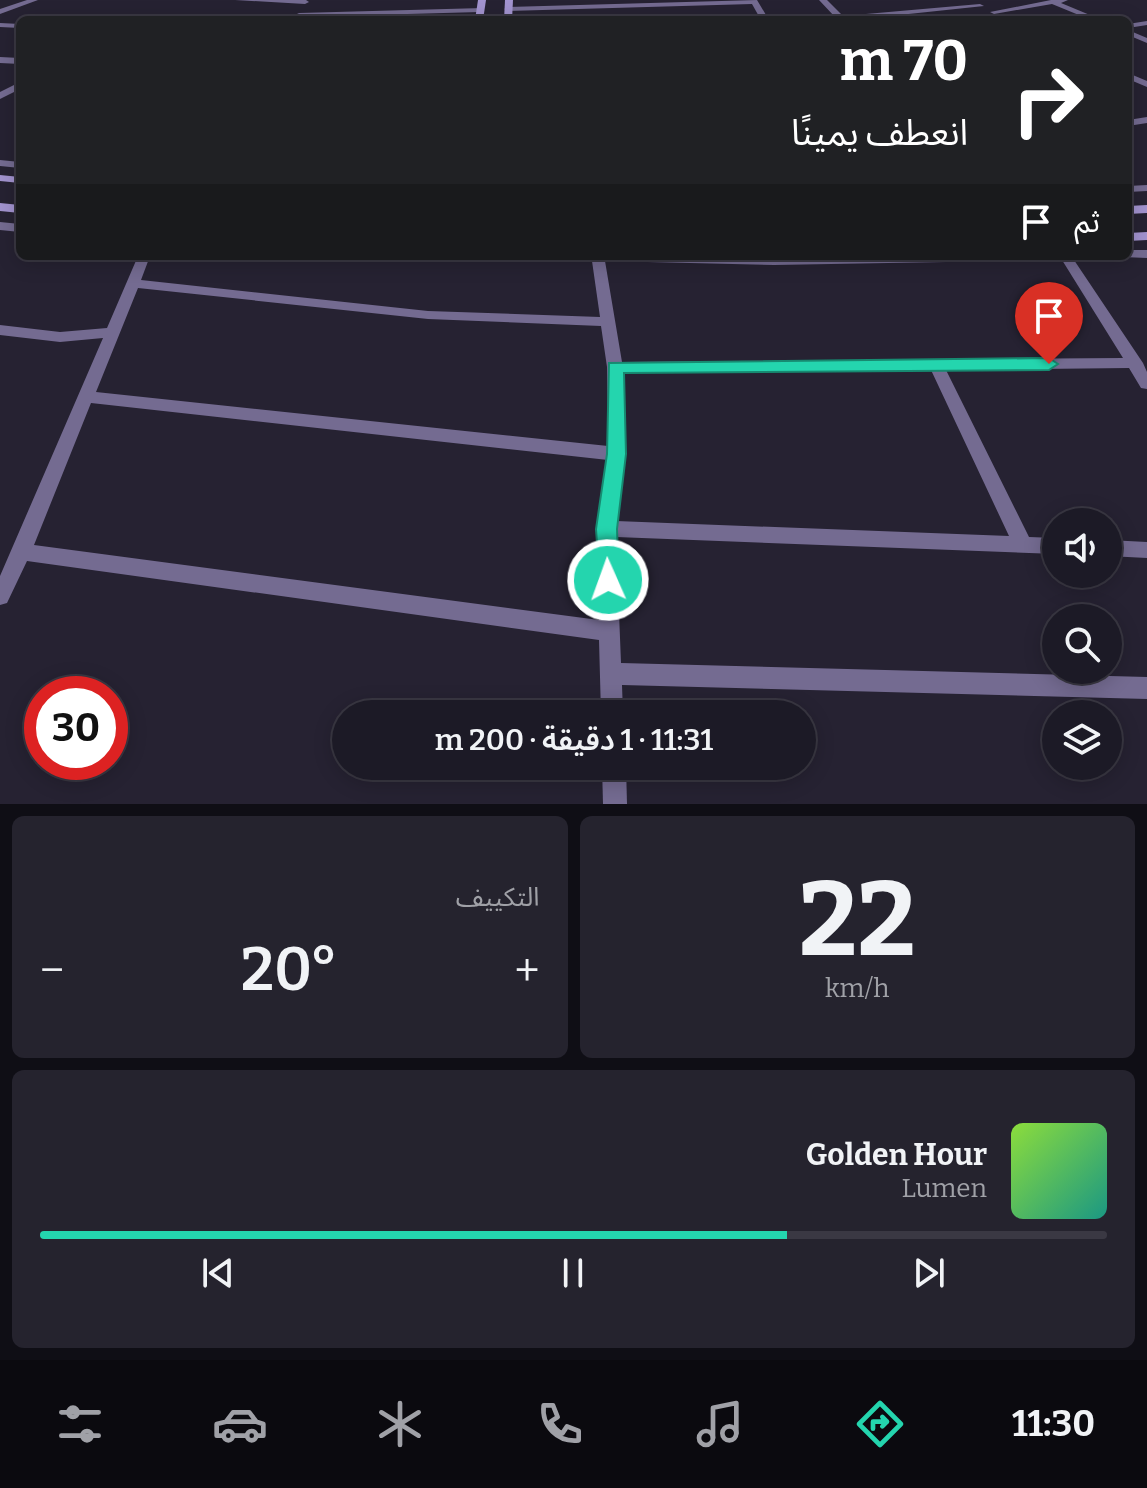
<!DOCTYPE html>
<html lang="ar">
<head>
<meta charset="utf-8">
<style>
  body { margin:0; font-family:Bitter,"Noto Sans Arabic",serif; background:#25232e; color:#f1f3f6; direction:rtl; height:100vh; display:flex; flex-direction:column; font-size:30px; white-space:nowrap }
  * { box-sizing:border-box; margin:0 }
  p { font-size:26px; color:#a0a1a7 }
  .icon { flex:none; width:44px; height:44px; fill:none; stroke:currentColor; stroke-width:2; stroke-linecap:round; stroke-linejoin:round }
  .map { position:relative; height:804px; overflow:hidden; direction:ltr }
  .side { display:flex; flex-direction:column; gap:12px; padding:12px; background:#0f0e15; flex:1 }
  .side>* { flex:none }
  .guide { position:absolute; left:16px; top:16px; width:1116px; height:244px; border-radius:12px; box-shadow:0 4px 20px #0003,0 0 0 2px #3a3843; direction:rtl; background:#202124; color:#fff; overflow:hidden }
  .fabs { position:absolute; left:1042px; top:508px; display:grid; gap:16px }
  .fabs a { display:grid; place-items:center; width:80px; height:80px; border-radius:50%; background:#1c1a26; box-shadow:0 4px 20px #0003,0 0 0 2px #3a3843; font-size:40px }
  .speed { position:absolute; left:24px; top:676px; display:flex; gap:16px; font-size:40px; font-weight:700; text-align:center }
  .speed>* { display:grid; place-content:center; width:104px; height:104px; border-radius:50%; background:#1c1a26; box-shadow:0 4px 20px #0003,0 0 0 2px #3a3843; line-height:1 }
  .speed .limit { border:12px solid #d22; background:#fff; color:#111 }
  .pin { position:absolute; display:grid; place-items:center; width:68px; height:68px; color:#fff; margin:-82px -34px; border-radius:50% 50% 50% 0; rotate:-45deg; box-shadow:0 0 8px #0007 }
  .pin .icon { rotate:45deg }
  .me { position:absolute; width:88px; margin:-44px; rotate:358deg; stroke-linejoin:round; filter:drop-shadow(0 0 6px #0008) }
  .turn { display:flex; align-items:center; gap:28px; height:168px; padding:0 32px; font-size:36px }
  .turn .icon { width:104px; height:104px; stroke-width:2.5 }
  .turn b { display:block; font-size:56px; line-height:68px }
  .then { display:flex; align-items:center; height:76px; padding:0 32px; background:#0003; gap:16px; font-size:30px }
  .big { font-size:60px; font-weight:600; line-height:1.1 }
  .side .tile { flex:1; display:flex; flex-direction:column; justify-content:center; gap:12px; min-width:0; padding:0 28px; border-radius:12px; background:#25232e }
  .side .dial { align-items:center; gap:0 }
  .dial b { font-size:104px; line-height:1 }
  .song { display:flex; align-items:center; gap:24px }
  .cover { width:96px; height:96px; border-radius:12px; background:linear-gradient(135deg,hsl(90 70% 55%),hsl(170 70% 35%)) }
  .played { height:8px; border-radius:4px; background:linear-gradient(90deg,#24d5ae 70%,#3a3843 70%) }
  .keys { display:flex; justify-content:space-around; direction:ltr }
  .heat { display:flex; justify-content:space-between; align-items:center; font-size:44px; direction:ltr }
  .side .tiles { flex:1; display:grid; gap:12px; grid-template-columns:1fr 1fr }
  .tile:last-child { grid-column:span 2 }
  .trip { position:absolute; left:332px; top:700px; width:484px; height:80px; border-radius:40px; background:#1c1a26; box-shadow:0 4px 20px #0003,0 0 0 2px #3a3843; font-weight:600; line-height:80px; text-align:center; direction:rtl }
  .tab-bar { display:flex; height:128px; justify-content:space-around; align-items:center; background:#0b0a0f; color:#a0a1a7 }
  .tab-bar .icon { width:56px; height:56px }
  .tab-bar .on { color:#24d5ae }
  .tab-bar b { font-size:36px; color:#f1f3f6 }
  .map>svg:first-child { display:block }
</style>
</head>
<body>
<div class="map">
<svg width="1147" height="804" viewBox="0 0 1147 804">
  <rect width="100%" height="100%" fill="#262232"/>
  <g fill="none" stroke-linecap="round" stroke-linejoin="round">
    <g fill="#746b91" fill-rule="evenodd">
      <path d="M 235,0 L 306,0 L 309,2 L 305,4 Z"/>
      <path d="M 757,0 L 769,20 L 761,20 L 752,4 L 508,11 L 504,9 L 508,7 Z"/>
      <path d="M 819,0 L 827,0 L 843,16 L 980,4 L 984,6 L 852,20 L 823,20 L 835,17 Z"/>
      <path d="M 1051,0 L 1068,0 L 1061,3 L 1102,20 L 1091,20 L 1052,4 L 994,14 L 990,12 Z"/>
      <path d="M 483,8 L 480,12 L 299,17 L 295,15 L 299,13 Z"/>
      <path d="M 1147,21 L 1147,25 L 1128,28 L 1128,24 Z"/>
      <path d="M 0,23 L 20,24 L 20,28 L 0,27 Z"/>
      <path d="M 1128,30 L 1147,38 L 1147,43 L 1128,35 Z"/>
      <path d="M 0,57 L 20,58 L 20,64 L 0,63 Z"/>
      <path d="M 1128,73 L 1147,81 L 1147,87 L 1128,79 Z"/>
      <path d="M 20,82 L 20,89 L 0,99 L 0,92 Z"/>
      <path d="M 1147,117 L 1147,123 L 1128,126 L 1128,120 Z"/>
      <path d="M 0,160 L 20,162 L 20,168 L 0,166 Z"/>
      <path d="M 1147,185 L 1147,191 L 1128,192 L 1128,186 Z"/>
      <path d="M 0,222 L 20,224 L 20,232 L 0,230 Z"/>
      <path d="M 1128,250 L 1147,250 L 1147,258 L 1123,257 L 1128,256 Z"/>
      <path d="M 138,256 L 150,256 L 141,280 L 428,311 L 600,317 L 592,261 L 543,260 L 537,256 L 1095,256 L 1089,260 L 1074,260 L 1143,363 L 1147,372 L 1147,389 L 1141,388 L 1129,368 L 946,370 L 1029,537 L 1056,538 L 1056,554 L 616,537 L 621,663 L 1147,677 L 1147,699 L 622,685 L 623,714 L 601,714 L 599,640 L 27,561 L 7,603 L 0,605 L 0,576 L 103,338 L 60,342 L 0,335 L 0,325 L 60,332 L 107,328 ZM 1062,260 L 1123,358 L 622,362 L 605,261 L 774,265 ZM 138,288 L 428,319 L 601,326 L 607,367 L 608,446 L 96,392 ZM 931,370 L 1009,536 L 616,521 L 626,454 L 623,372 ZM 91,403 L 608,460 L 597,529 L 599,620 L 34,545 Z"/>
      <path d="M 1108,540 L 1147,542 L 1147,558 L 1108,556 Z"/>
      <path d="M 602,766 L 626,766 L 627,804 L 603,804 Z"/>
    </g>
    <path fill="#746b91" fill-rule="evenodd" d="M 27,0 L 38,0 L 0,14 L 0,9 Z"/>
    <g fill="#a293cf" fill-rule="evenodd">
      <path d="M 478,0 L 486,0 L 483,20 L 475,20 Z"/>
      <path d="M 505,0 L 513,0 L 512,20 L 504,20 Z"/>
      <path d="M 0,175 L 20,177 L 20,183 L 0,181 Z"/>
      <path d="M 0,203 L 20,205 L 20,213 L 0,211 Z"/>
      <path d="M 1147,205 L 1147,213 L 1128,214 L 1128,206 Z"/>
      <path d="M 1147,232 L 1147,240 L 1128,241 L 1128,233 Z"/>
    </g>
  </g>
  <path fill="#24d5ae" stroke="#178a71" stroke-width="2" d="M 1049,358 L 1058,364 L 1049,370 L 624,373 L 626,454 L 617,529 L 619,580 L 616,587 L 608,590 L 600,587 L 596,529 L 607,454 L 609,363 Z"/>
</svg>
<div class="fabs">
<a><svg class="icon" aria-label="sound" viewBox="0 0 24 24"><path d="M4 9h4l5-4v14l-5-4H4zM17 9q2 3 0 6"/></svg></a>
<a><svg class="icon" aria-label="search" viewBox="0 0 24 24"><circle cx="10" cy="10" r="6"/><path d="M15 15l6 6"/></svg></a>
<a><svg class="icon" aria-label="layers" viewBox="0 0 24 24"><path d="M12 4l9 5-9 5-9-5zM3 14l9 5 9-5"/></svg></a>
</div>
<div class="speed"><div class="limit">30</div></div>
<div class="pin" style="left:1049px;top:364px;background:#d93025"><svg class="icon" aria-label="arrive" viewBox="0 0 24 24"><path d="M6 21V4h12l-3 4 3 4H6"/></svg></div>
<svg class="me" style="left:608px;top:580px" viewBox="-20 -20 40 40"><circle r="17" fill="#24d5ae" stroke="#fff" stroke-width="3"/><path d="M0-11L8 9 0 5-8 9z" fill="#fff"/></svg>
<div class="trip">11:31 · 1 دقيقة · 200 m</div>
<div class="guide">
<div class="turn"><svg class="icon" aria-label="right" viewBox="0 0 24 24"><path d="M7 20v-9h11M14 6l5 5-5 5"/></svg><div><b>70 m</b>انعطف يمينًا</div></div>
<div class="then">ثم<svg class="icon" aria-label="arrive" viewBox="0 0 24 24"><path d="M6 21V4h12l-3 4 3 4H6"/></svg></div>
</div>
</div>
<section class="side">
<div class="tiles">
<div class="tile dial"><b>22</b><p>km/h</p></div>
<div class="tile"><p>التكييف</p>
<div class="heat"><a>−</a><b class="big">20°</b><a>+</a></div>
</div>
<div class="tile">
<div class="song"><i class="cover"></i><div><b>Golden Hour</b><p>Lumen</p></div></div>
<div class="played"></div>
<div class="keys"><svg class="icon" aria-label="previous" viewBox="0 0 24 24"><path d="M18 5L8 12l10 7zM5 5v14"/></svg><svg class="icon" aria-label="pause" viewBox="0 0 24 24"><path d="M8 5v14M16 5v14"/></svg><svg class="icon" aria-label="next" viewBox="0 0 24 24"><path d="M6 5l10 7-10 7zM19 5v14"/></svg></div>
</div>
</div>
</section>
<nav class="tab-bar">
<b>11:30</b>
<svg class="icon on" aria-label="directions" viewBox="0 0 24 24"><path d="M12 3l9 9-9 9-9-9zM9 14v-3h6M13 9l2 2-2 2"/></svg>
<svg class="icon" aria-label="music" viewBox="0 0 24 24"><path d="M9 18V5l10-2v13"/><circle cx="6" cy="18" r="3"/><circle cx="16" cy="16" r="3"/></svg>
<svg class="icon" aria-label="phone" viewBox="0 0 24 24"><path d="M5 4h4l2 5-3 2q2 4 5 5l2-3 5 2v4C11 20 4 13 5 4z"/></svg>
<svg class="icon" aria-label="climate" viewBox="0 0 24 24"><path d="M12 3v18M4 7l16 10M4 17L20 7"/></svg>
<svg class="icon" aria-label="car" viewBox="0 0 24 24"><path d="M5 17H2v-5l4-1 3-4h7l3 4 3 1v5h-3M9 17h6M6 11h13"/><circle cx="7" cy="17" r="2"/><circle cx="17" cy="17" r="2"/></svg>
<svg class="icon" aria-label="filters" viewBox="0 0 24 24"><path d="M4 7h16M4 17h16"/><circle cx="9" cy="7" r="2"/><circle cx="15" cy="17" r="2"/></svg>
</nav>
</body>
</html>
